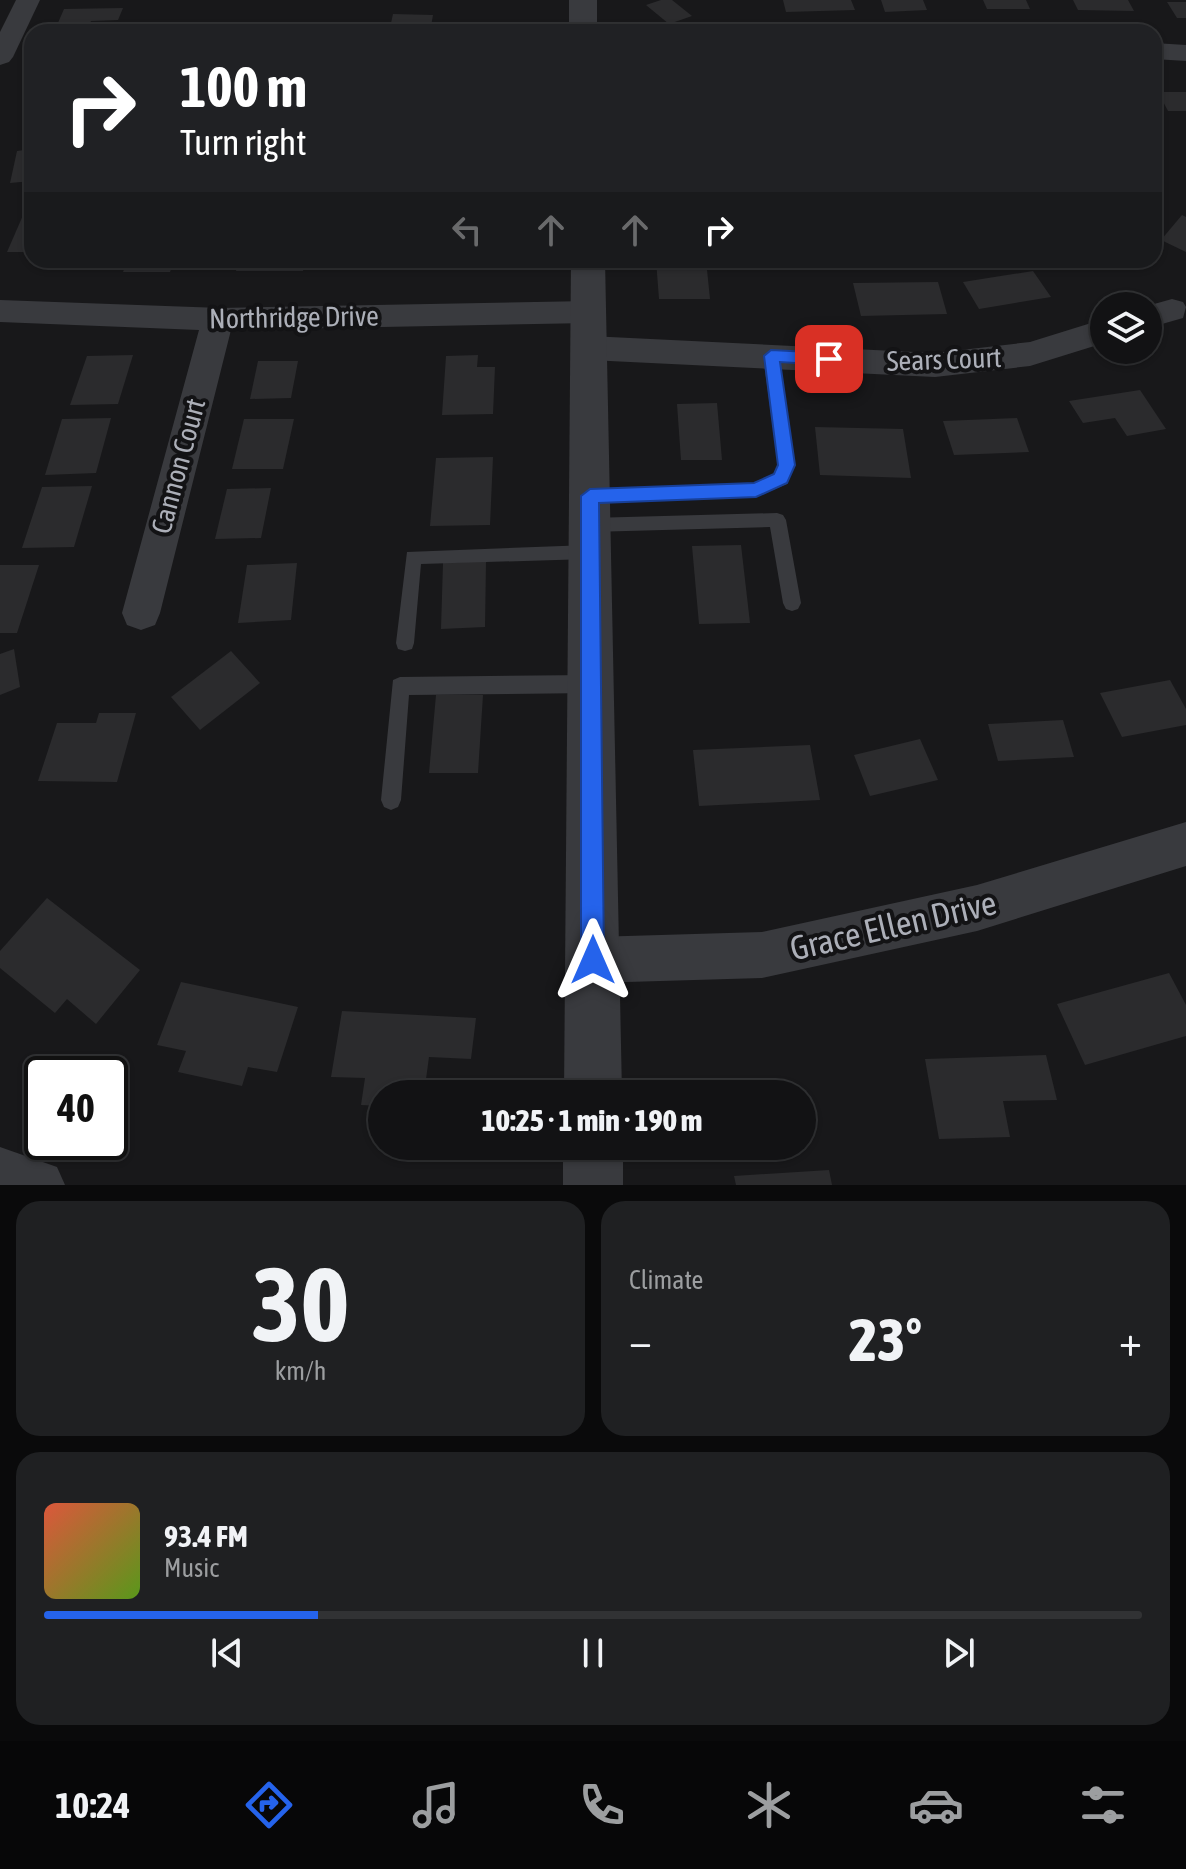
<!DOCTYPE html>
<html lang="en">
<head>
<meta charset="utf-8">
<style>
  body { margin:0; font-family:"Asap Condensed",sans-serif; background:#1f2022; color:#f1f3f6; height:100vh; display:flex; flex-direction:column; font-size:30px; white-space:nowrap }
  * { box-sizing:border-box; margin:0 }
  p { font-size:26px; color:#9c9ea0 }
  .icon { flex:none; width:44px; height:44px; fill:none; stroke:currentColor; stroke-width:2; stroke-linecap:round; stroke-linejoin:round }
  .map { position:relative; height:1185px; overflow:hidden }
  .side { display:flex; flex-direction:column; gap:16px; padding:16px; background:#0a0a0b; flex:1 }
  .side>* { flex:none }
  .banner { position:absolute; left:24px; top:24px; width:1138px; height:244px; border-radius:24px; box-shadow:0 2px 6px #0004,0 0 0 2px #313234; background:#202124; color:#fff; overflow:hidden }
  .fabs { position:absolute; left:1090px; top:292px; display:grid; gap:16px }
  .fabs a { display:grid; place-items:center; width:72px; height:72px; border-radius:50%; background:#121214; box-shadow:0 2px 6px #0004,0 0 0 2px #313234; font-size:40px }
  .speed { position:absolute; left:24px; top:1056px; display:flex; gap:16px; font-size:40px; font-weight:700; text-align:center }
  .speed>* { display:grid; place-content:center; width:104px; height:104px; border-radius:50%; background:#121214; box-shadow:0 2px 6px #0004,0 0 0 2px #313234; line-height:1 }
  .speed .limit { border:4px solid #111; border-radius:12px; background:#fff; color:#111 }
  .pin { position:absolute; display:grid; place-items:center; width:68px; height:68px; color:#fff; margin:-34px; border-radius:16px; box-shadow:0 4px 12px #0006 }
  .me { position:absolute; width:88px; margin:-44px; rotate:0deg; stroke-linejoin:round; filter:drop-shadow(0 0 6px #0008) }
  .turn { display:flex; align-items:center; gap:28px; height:168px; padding:0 24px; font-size:36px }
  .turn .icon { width:104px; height:104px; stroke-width:2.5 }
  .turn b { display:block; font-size:56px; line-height:68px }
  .lanes { display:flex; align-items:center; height:76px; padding:0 24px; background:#0003; justify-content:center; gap:40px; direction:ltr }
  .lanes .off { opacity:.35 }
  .big { font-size:60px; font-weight:800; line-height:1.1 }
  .side .widget { flex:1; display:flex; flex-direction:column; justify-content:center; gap:12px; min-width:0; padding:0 28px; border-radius:24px; background:#1f2022 }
  .side .dial { align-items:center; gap:0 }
  .dial b { font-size:104px; line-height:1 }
  .song { display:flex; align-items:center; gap:24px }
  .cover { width:96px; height:96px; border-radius:12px; background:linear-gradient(135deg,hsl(10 70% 55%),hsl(90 70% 35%)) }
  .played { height:8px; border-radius:4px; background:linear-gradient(90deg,#2563eb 25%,#313234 25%) }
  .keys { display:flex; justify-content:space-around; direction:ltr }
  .heat { display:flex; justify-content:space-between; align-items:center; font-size:44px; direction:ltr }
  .side .tiles { flex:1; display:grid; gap:16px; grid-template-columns:1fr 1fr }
  .widget:last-child { grid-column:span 2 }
  .trip { position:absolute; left:368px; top:1080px; width:448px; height:80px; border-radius:40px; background:#121214; box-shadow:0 2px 6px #0004,0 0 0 2px #313234; font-weight:800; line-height:80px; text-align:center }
  .tabs { display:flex; height:128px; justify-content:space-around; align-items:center; background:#070708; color:#9c9ea0 }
  .tabs .icon { width:56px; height:56px }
  .tabs .selected { color:#2563eb }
  .tabs b { font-size:36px; color:#f1f3f6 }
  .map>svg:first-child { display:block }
</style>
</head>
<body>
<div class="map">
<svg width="1186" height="1185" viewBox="0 0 1186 1185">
  <rect width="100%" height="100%" fill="#18181a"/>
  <g fill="#2b2b2d">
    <path d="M 661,0 L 672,0 L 692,16 L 669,24 L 646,5 Z"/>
    <path d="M 783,0 L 851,0 L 855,10 L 786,12 Z"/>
    <path d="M 881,0 L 923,0 L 927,10 L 885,12 Z"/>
    <path d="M 983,0 L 1026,0 L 1030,9 L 987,9 Z"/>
    <path d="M 1073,0 L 1128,0 L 1134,11 L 1078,10 Z"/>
    <path d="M 1167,2 L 1186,2 L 1186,18 L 1177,18 Z"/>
    <path d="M 123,8 L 118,20 L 91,21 L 86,31 L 54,32 L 64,9 Z"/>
    <path d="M 393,14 L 433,15 L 430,32 L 389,32 Z"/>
    <path d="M 1158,92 L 1186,92 L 1186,111 L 1168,111 Z"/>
    <path d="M 32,149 L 32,181 L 10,183 L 17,151 Z"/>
    <path d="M 32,212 L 32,252 L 7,252 L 24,213 Z"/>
    <path d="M 1182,215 L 1186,217 L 1186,252 L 1161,240 Z"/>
    <path d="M 128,260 L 187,260 L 186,264 L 173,264 L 170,272 L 123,272 Z"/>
    <path d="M 239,260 L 305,260 L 303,271 L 236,271 Z"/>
    <path d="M 346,260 L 400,260 L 399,269 L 345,270 Z"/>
    <path d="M 656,260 L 706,260 L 710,299 L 659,299 Z"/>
    <path d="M 1033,271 L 1051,297 L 979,309 L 963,282 Z"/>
    <path d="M 938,282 L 947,314 L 861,316 L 853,283 Z"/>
    <path d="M 133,355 L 118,404 L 70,405 L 87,356 Z"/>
    <path d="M 478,355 L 477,367 L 495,367 L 493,414 L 442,415 L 446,356 Z"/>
    <path d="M 258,361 L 298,361 L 291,398 L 250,399 Z"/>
    <path d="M 1140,390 L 1166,429 L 1127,436 L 1115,418 L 1083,423 L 1069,401 Z"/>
    <path d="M 717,403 L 722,460 L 681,460 L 677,404 Z"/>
    <path d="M 111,418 L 96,473 L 45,475 L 62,419 Z"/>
    <path d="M 1017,418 L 1029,452 L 954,455 L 943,421 Z"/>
    <path d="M 244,419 L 294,419 L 283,469 L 232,469 Z"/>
    <path d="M 815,427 L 903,429 L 911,478 L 820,475 Z"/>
    <path d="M 493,457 L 490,525 L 430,526 L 436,458 Z"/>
    <path d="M 92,486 L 74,547 L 22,548 L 42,487 Z"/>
    <path d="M 271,488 L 261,538 L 215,539 L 227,489 Z"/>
    <path d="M 741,545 L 750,623 L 699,624 L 692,546 Z"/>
    <path d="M 486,561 L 485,627 L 441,629 L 443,563 Z"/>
    <path d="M 297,563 L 291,620 L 238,623 L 247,565 Z"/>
    <path d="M 0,565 L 39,565 L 17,633 L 0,633 Z"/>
    <path d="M 14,649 L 20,687 L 0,695 L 0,654 Z"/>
    <path d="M 231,651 L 260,683 L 200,730 L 171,697 Z"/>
    <path d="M 1170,680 L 1186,709 L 1186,725 L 1122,737 L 1100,693 Z"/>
    <path d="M 436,695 L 483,695 L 478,773 L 429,773 Z"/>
    <path d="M 99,713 L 136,713 L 117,782 L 38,781 L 57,723 L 96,723 Z"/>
    <path d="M 1063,720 L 1074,757 L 998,761 L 988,724 Z"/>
    <path d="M 920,739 L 938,780 L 870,796 L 854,755 Z"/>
    <path d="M 810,745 L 820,800 L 699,806 L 693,750 Z"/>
    <path d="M 47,898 L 140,970 L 96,1024 L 67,999 L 55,1013 L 0,968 L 0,951 Z"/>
    <path d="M 1169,973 L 1186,1005 L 1186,1036 L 1085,1065 L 1057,1004 Z"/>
    <path d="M 181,982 L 298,1007 L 277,1072 L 248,1067 L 242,1086 L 178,1072 L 186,1051 L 157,1045 Z"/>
    <path d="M 342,1011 L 476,1018 L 471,1059 L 429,1057 L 424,1094 L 382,1094 L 382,1106 L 361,1105 L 365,1078 L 331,1077 Z"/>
    <path d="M 1046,1055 L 1057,1100 L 1003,1101 L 1010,1137 L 939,1139 L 925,1059 Z"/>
    <path d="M 829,1170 L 832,1185 L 736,1185 L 734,1176 Z"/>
  </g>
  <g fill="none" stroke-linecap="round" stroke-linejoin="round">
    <g fill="#393a3e" fill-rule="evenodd">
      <path d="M 771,350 L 779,356 L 794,465 L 787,484 L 756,497 L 584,501 L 582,496 L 590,489 L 755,483 L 774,475 L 778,465 L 763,356 Z"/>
      <path d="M 777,513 L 783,515 L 786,520 L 801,603 L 798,609 L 792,611 L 786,609 L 783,603 L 770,527 L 590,532 L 584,530 L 581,525 L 584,520 L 590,518 Z"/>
      <path d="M 589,545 L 595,547 L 598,552 L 595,557 L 589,559 L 421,564 L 414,643 L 412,649 L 405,651 L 398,649 L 396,643 L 407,552 Z"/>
      <path d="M 591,675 L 598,678 L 601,684 L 598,690 L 591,693 L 409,695 L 401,800 L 398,807 L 391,810 L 384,807 L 381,800 L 393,680 L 400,677 Z"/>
    </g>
    <g fill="#393a3e" fill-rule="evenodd">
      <path d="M 16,0 L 40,0 L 13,57 L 9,62 L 0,65 L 0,32 Z"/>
      <path d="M 1154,43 L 1186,45 L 1186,61 L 1154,59 Z"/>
      <path d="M 1172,299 L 1183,302 L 1186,307 L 1183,318 L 1148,328 L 1147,306 Z"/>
      <path d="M 0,300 L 221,308 L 589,301 L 600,304 L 605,312 L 600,320 L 589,323 L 231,330 L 160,613 L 155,625 L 141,630 L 127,625 L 122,613 L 199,330 L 0,322 Z"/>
      <path d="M 1104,319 L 1104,343 L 1030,366 L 935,377 L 589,360 L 578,356 L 573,348 L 578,340 L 589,336 L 935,353 L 1030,342 Z"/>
      <path d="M 1186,822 L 1186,866 L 977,931 L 762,978 L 593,983 L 576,977 L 570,960 L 576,943 L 593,937 L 762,932 L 977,885 Z"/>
      <path d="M 0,1147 L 57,1167 L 65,1185 L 0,1185 Z"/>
    </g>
    <g fill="#393a3e" fill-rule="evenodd">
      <rect x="569" y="0" width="28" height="32"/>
      <path d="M 571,260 L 605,260 L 622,1094 L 564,1094 Z"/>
      <rect x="563" y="1146" width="60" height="39"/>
    </g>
  </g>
  <path fill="#2563eb" stroke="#184099" stroke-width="2" d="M 771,350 L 829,353 L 837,359 L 829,365 L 780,362 L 795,465 L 787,483 L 756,497 L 599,503 L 604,960 L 601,968 L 593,971 L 585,968 L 581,960 L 581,496 L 590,489 L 754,483 L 774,474 L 778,465 L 764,356 Z"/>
  <g text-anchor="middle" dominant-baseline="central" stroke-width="8" stroke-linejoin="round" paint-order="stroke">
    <g font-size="28" fill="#acafb8" stroke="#131315">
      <text transform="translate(294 317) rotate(-1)">Northridge Drive</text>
      <text transform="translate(944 359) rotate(-2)">Sears Court</text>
      <text transform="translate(178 466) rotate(-75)">Cannon Court</text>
    </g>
    <g font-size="34" fill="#acafb8" stroke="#131315">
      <text transform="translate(893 925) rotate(-13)">Grace Ellen Drive</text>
    </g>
  </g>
</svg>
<div class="fabs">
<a><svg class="icon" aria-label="layers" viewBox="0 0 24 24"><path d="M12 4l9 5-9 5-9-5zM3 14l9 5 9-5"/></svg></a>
</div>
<div class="speed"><div class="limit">40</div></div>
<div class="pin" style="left:829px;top:359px;background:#d93025"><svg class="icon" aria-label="arrive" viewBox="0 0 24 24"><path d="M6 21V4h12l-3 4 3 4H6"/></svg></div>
<svg class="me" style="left:593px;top:960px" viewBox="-20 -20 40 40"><path d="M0-17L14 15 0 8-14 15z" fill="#2563eb" stroke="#fff" stroke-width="4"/></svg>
<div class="trip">10:25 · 1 min · 190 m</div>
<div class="banner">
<div class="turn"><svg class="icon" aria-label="right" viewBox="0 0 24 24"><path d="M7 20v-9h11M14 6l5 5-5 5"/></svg><div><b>100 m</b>Turn right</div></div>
<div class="lanes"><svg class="icon off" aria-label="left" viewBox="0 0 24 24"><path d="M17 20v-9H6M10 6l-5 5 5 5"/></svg><svg class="icon off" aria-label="ahead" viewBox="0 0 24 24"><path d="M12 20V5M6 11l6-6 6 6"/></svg><svg class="icon off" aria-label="ahead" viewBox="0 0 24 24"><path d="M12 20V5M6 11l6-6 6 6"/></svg><svg class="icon" aria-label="right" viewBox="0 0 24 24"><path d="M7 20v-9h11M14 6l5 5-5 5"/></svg></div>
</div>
</div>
<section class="side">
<div class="tiles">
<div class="widget dial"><b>30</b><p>km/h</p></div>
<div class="widget"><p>Climate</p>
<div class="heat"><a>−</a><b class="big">23°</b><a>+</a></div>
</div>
<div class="widget">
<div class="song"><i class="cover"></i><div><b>93.4 FM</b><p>Music</p></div></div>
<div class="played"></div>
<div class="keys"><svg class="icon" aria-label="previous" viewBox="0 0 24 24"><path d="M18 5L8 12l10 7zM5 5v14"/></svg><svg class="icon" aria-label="pause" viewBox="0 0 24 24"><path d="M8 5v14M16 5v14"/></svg><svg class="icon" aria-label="next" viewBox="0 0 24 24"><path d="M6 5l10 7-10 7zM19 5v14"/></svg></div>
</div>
</div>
</section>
<nav class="tabs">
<b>10:24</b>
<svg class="icon selected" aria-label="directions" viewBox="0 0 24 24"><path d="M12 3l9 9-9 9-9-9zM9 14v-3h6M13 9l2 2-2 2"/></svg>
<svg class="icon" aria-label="music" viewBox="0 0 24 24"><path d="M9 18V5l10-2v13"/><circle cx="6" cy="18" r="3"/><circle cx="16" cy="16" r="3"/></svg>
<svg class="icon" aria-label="phone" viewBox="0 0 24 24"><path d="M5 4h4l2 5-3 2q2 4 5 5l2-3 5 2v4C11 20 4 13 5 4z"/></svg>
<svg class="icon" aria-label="climate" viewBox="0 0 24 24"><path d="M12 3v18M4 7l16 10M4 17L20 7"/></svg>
<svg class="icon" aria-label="car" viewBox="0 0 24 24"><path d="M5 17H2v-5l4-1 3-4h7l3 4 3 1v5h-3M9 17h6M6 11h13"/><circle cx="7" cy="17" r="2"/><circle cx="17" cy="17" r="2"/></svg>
<svg class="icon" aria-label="filters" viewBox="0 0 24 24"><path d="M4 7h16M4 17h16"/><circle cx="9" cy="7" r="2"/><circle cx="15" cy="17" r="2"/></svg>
</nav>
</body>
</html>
